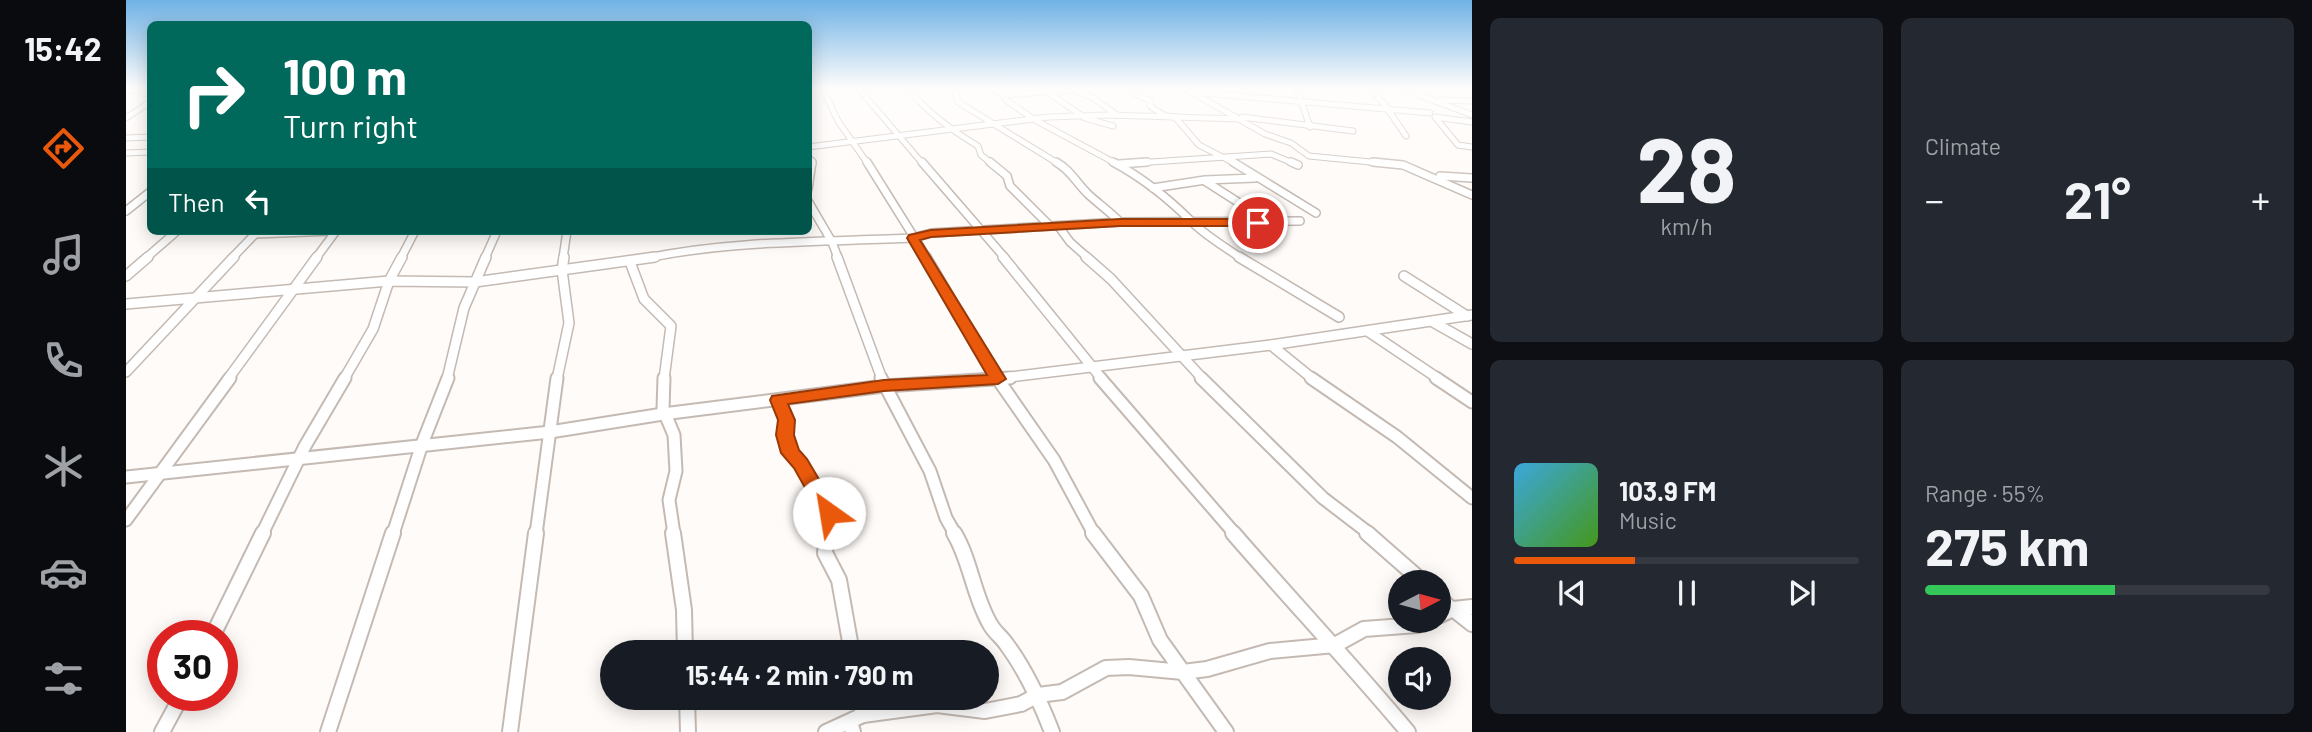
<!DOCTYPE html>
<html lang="en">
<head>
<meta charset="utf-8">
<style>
  body { margin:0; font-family:Barlow,sans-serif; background:#242831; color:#f1f3f6; height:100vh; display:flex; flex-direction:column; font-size:26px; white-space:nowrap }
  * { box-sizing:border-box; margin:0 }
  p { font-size:23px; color:#9ea1a6 }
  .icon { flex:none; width:38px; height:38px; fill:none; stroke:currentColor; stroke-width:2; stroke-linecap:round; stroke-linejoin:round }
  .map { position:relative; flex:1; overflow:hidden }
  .panel { display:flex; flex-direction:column; gap:18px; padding:18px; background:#0d0f14; width:840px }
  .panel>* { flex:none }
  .guide { position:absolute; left:21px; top:21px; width:665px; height:214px; border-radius:10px; box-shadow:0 4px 18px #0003; background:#00695c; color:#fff; overflow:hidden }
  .needle { width:46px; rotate:84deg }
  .controls { position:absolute; left:1262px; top:570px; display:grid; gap:14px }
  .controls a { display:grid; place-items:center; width:63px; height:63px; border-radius:50%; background:#171b24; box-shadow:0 4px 18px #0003; font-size:35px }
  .speed { position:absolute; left:21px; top:620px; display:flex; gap:14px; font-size:35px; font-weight:700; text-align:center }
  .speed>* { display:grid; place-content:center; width:91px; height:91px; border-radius:50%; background:#171b24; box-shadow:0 4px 18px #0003; line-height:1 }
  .speed .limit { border:10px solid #d22; background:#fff; color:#111 }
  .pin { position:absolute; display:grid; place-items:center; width:60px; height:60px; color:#fff; margin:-30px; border:4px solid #fff; border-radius:50%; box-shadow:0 2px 7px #0007 }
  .me { position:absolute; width:77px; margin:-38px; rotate:328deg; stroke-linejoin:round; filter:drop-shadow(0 0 5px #0008) }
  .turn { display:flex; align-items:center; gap:24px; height:147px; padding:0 21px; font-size:32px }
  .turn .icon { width:91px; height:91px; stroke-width:2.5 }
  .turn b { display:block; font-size:49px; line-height:60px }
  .then { display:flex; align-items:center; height:66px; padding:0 21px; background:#0003; gap:14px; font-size:26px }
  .big { font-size:52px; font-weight:700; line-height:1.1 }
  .panel .card { flex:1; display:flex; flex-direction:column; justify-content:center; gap:10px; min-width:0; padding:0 24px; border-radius:10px; background:#242831 }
  .panel .dial { align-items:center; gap:0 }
  .dial b { font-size:91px; line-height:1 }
  .song { display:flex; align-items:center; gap:21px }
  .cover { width:84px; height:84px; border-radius:10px; background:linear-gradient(135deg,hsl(200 70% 55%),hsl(100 70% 35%)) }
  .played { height:7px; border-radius:4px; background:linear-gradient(90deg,#ea580c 35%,#363941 35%) }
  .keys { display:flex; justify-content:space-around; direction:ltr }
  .heat { display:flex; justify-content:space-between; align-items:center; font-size:38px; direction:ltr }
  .charge { height:10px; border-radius:5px; background:linear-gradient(90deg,#34c759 55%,#363941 0) }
  .panel .tiles { flex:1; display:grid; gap:18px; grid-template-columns:repeat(2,1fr) }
  .trip { position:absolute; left:474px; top:640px; width:399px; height:70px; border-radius:35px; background:#171b24; box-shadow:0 4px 18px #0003; font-weight:700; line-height:70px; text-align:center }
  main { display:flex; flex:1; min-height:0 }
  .tab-bar { display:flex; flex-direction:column; width:126px; justify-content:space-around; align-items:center; background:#090b0e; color:#9ea1a6 }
  .tab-bar .icon { width:49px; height:49px }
  .tab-bar .active { color:#ea580c }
  .tab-bar b { font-size:32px; color:#f1f3f6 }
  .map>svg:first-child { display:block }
</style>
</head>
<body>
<main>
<nav class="tab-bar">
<b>15:42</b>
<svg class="icon active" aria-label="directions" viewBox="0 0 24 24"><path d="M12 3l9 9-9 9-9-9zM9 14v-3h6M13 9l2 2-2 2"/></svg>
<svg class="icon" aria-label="music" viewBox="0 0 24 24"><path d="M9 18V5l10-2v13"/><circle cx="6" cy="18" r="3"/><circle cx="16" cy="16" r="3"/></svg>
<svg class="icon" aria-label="phone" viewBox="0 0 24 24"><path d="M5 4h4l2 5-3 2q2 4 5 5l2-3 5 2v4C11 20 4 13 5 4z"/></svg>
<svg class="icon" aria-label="climate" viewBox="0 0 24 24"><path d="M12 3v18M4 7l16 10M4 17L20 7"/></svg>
<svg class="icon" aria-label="car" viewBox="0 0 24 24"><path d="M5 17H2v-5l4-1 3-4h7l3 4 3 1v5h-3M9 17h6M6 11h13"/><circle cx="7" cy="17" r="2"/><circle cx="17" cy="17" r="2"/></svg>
<svg class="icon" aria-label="filters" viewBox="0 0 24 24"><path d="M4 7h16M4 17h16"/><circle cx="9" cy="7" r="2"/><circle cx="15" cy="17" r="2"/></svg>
</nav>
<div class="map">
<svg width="1346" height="732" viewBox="0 0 1346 732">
  <rect width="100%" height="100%" fill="#fffbf8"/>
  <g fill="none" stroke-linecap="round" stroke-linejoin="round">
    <g stroke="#c4bab3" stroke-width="7">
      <g id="minor-far4">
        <path d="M 697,89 L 712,121 L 742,164"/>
        <path d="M 733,89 L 797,164"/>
        <path d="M 782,89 C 802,113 825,130 852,146 L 855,155 L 866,164"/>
        <path d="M 828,89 L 832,102 L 933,164"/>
        <path d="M 868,89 L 877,95 L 958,89"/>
        <path d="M 999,89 L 1025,101 L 1024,106 L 1039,116 L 1049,117 L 1073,145 L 1110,164"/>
        <path d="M 1060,89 L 1139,134 L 1165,143 L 1183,156 L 1265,164"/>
        <path d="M 1171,89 L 1184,127"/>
        <path d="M 1244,89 L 1259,105 L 1280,136"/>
        <path d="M 1277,89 L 1346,115"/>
        <path d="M 0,91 L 13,89"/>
        <path d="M 920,91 L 959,118 L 987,126"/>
        <path d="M 951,91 L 966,97 L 991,115"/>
        <path d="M 1067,92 L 1304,113"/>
        <path d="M 880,100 L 909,120 L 991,164"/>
        <path d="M 1314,100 L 1346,101"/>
        <path d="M 1116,117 L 1227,131"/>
        <path d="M 0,118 L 24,102"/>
        <path d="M 1346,122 L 1309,117 L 1332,145 L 1346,147"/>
        <path d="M 0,138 L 24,137"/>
        <path d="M 682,147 L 923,117 L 982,115 L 1115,119"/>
        <path d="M 0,153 L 24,152"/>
        <path d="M 682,155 L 687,164"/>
        <path d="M 995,164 L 1145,154 L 1169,164"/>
      </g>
    </g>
    <g stroke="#c4bab3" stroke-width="10">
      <g id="minor-far3">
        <path d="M 741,162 L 801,258"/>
        <path d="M 796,162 L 879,258"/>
        <path d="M 864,162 L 881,176 L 884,186 L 924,226"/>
        <path d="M 930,162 C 945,170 951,184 963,195 C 973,204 984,212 994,222"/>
        <path d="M 987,162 C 1017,178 1043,199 1066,222 C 1080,236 1099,247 1115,258"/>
        <path d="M 1107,162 L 1190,213"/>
        <path d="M 1165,162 L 1172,165"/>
        <path d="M 1247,162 L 1277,165 L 1346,195"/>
        <path d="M 993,164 L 1021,162"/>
        <path d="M 1314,176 L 1346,178"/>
        <path d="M 1079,181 L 1143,222"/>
        <path d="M 1027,188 L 1079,180 L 1129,178"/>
        <path d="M 682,189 L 686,162"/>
        <path d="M 682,201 L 706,242 L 712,258"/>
        <path d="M 0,211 L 24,192"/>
        <path d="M 933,227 L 944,242 L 962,258"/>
        <path d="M 129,234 L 208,231"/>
        <path d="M 20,258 L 51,231"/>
        <path d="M 106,258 L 132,231"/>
        <path d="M 190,258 L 210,231"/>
        <path d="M 275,258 L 289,231"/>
        <path d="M 359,258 L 371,231"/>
        <path d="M 437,258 L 441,231"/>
        <path d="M 521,258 C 607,240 699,242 787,238 L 805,233 L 994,222 L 1174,221"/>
      </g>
    </g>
    <g stroke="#c4bab3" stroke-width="12">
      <g id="minor-far2">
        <path d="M 711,257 L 756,379"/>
        <path d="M 800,257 L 872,379"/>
        <path d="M 877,257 L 976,379"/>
        <path d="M 960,257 L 985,279 L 1077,379"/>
        <path d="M 1113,257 L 1213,317"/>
        <path d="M 504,262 L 518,299 L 545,326 L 538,379"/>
        <path d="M 0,276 L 22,257"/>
        <path d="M 1278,276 L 1341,316"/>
        <path d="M 0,304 L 263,281 L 349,282 L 529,257"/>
        <path d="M 1307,322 L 1346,344"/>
        <path d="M 1243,332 L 1313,379"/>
        <path d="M 1145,345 L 1187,379"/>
        <path d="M 0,372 L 108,257"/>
        <path d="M 102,379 L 191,257"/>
        <path d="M 218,379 L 247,329 L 263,281 L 276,257"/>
        <path d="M 321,379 L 338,308 L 360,257"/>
        <path d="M 431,379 L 443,323 L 436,270 L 438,257"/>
        <path d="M 867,379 L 1145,345 L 1346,315"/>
      </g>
    </g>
    <g stroke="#c4bab3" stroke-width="15">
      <g id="minor-far1">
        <path d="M 538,378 L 537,409 L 548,435 L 550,471 L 543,500 L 548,534"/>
        <path d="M 755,378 L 804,471 L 820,518 L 829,534"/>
        <path d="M 871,378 L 928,460 L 968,534"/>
        <path d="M 974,378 L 1109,534"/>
        <path d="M 1075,378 L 1197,498 L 1244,534"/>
        <path d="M 1185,378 L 1271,437 L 1346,498"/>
        <path d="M 1310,378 L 1346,402"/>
        <path d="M 652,400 L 660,420 L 659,435 L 665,453 L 675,464 L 703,512 L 701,534"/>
        <path d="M 0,477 L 424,432 L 537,414 L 758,386 L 884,378"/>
        <path d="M 0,520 L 104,378"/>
        <path d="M 136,534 L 179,446 L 219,378"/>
        <path d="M 267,534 L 296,444 L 322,378"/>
        <path d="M 410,534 L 431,378"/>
      </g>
    </g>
    <g stroke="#c4bab3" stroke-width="18">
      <g id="minor">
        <path d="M 547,533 L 558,610 L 559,653"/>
        <path d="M 701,533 L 699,553 L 713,580 L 726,653"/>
        <path d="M 828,533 C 845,561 847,595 864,624 C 868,632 876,637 881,645 C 901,672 914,701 926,732"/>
        <path d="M 967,533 L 1015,596 L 1034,640 L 1100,732"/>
        <path d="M 1107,533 C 1165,600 1225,664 1282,732"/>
        <path d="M 1241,533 L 1298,583"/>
        <path d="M 1312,597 L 1326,610"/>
        <path d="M 1327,609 L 1346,624"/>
        <path d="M 1312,616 L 1327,609 L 1346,607"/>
        <path d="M 87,635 L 137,533"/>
        <path d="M 561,698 L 562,732"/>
        <path d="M 734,698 L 737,715"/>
        <path d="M 724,722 L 727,732"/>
        <path d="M 36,732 L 56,695"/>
        <path d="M 202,732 L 267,533"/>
        <path d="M 384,732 L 410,533"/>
        <path d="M 700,732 L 737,715 L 811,705 L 859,711 L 895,704 L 912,695 L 936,692 L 980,668 L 1003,667 L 1057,672 L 1081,669 L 1144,651 L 1209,645 L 1238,629 L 1291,625 L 1300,621"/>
      </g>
    </g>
    <use href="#minor-far4" stroke="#fff" stroke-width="5"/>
    <use href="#minor-far3" stroke="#fff" stroke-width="7"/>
    <use href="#minor-far2" stroke="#fff" stroke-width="9"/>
    <use href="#minor-far1" stroke="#fff" stroke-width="11"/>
    <use href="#minor" stroke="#fff" stroke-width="14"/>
  </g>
  <linearGradient id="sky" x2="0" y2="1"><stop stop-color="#6fb2e5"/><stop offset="0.46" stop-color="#fffdfc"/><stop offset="1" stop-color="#fffdfc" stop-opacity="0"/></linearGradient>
  <rect width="1346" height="192" fill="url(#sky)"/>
  <path fill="#ea580c" stroke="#983908" stroke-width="2" d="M 994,219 L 1132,219 L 1137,223 L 1132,226 L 994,226 L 805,237 L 794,240 L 880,379 L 872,384 L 758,391 L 662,404 L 669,420 L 668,435 L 673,450 L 681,459 L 713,513 L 710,518 L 703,520 L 696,518 L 668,468 L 655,453 L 650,435 L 652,420 L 644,400 L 646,396 L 758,380 L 861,375 L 781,238 L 783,235 L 805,230 Z"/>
</svg>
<div class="controls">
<a><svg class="needle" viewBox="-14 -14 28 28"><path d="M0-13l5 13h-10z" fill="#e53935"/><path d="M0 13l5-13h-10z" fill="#9ea1a6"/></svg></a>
<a><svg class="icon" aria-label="sound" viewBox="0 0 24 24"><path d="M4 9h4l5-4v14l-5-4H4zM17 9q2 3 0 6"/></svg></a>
</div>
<div class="speed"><div class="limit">30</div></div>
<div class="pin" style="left:1132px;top:223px;background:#d93025"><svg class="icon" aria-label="arrive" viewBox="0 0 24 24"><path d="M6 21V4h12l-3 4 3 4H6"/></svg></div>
<svg class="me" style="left:703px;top:513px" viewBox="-20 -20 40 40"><circle r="19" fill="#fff"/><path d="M0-13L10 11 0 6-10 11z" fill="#ea580c"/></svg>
<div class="trip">15:44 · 2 min · 790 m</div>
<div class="guide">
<div class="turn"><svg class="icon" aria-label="right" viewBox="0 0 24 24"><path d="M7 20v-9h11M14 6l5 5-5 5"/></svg><div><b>100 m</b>Turn right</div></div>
<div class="then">Then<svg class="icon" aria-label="left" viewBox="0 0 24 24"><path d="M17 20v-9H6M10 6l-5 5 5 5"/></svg></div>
</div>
</div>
<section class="panel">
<div class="tiles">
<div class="card dial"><b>28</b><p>km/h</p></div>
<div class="card"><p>Climate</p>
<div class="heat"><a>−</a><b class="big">21°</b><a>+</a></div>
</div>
<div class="card">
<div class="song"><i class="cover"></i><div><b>103.9 FM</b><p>Music</p></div></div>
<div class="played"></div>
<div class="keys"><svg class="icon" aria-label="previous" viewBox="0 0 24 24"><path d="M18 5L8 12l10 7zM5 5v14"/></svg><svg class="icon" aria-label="pause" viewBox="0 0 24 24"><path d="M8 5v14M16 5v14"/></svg><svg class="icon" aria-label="next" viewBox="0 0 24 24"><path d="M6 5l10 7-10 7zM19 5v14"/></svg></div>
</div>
<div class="card"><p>Range · 55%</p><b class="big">275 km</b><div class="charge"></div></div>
</div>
</section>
</main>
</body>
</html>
